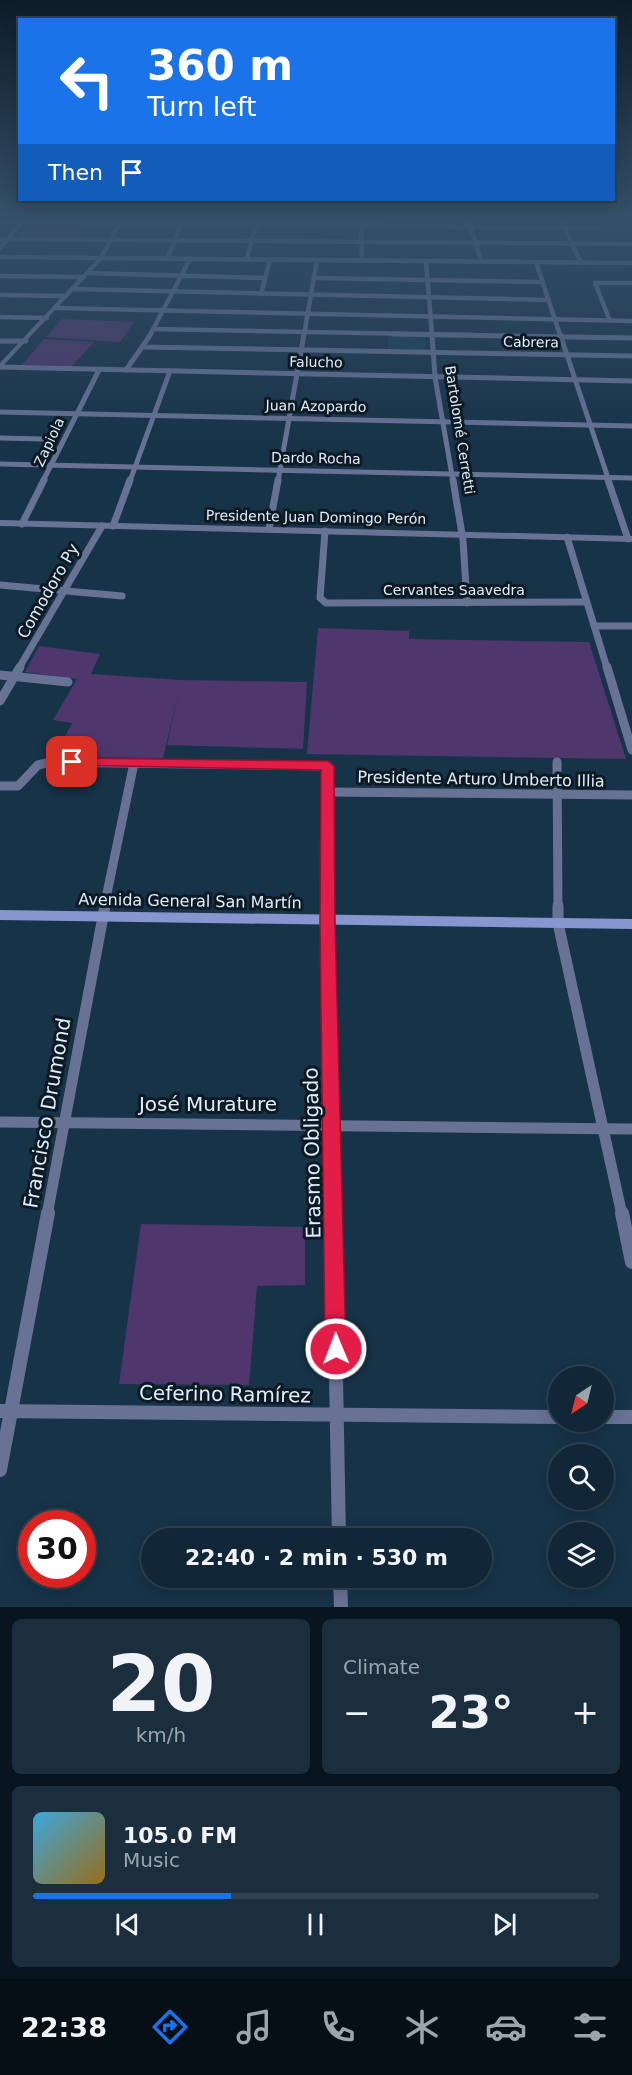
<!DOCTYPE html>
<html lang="en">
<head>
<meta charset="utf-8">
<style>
  body { margin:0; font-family:"DejaVu Sans",sans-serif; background:#1a2e3e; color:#f1f3f6; height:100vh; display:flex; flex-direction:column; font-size:22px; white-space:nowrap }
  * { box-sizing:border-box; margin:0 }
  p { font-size:20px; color:#9ca5ad }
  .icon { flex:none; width:33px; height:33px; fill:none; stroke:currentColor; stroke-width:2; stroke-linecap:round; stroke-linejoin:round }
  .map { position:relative; height:1607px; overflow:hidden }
  .side { display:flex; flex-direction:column; gap:12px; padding:12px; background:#09151e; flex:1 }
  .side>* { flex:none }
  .hud { position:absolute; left:18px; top:18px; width:597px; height:183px; border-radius:0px; box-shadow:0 3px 15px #0003,0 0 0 2px #304351; background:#1a73e8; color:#fff; overflow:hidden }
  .needle { width:39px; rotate:215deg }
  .fabs { position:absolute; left:548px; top:1366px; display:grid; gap:12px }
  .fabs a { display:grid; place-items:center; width:66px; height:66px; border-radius:50%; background:#112636; box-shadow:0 3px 15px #0003,0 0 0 2px #304351; font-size:30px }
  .speed { position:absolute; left:18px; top:1510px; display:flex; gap:12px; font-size:30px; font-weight:700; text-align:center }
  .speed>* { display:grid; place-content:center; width:78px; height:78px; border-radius:50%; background:#112636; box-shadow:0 3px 15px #0003,0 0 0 2px #304351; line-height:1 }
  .speed .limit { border:9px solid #d22; background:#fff; color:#111 }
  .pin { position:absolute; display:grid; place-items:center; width:51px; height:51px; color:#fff; margin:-26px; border-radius:12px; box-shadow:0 3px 9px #0006 }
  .me { position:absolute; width:66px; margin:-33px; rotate:359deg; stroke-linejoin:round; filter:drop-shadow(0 0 4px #0008) }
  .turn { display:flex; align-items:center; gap:21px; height:126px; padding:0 30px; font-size:27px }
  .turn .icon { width:78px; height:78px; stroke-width:2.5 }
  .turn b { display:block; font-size:42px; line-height:51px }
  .then { display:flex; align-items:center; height:57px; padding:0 30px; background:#0003; gap:12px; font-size:22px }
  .big { font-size:45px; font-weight:700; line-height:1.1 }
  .side .widget { flex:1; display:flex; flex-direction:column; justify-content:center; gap:9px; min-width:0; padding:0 21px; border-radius:9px; background:#1a2e3e }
  .side .dial { align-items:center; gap:0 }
  .dial b { font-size:78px; line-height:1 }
  .song { display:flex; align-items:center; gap:18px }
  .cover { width:72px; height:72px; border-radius:9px; background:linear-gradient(135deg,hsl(200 70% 55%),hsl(40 70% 35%)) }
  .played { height:6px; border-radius:3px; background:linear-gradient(90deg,#1a73e8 35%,#304351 35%) }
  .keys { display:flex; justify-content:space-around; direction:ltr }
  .heat { display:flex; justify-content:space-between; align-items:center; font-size:33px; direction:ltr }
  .side .tiles { flex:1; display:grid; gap:12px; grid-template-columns:1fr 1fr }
  .widget:last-child { grid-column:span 2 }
  .trip { position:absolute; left:141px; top:1528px; width:351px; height:60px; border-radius:30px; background:#112636; box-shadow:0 3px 15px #0003,0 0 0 2px #304351; font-weight:700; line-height:60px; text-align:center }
  .tabs { display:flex; height:96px; justify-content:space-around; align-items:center; background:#070f16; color:#9ca5ad }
  .tabs .icon { width:42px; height:42px }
  .tabs .current { color:#1a73e8 }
  .tabs b { font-size:27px; color:#f1f3f6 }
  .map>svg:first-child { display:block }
</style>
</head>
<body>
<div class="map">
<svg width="632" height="1607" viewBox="0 0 632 1607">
  <rect width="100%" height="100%" fill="#173348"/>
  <g fill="#1a3d56">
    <path d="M 89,224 L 118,224 L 109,238 L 79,238 Z"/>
    <path d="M 388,334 L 425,335 L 426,350 L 388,349 Z"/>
  </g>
  <g fill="#4f376d">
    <path d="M 28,224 L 89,224 L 79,238 L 17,237 Z"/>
    <path d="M 62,319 L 134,322 L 120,342 L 46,337 Z"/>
    <path d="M 44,339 L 94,342 L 72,366 L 22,365 Z"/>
    <path d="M 318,628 L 409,631 L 409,639 L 589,642 L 626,759 L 307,754 Z"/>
    <path d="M 39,646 L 100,654 L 91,674 L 181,680 L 307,682 L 303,749 L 167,745 L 178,694 L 163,758 L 54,757 L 72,723 L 53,720 L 77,679 L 25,672 Z"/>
    <path d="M 141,1224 L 305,1227 L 305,1285 L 257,1286 L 249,1385 L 119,1384 Z"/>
  </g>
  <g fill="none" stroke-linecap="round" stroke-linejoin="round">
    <g stroke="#687295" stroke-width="4.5">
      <path d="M 361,220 L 362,261"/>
      <path d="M 561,220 L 581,263"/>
      <path d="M 0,222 L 632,228"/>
      <path d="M 469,222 L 481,261"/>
      <path d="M 0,239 L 632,244"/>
      <path d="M 0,248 L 23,220"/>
      <path d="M 0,257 L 632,263"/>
      <path d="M 167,259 L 183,220"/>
      <path d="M 247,259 L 257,220"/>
      <path d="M 426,261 L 432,335"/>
      <path d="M 536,262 L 560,335"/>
      <path d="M 88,273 L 265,278"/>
      <path d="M 0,276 L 84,277"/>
      <path d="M 315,278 L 543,282"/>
      <path d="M 73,289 L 549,300"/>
      <path d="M 261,294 L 270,260"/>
      <path d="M 0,295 L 66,296"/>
      <path d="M 56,308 L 632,321"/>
      <path d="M 0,317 L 47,318"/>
      <path d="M 610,321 L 595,283 L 632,283"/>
      <path d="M 154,329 L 473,335"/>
      <path d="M 150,335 L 190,259"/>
      <path d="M 304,335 L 317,260"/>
    </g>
    <g stroke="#687295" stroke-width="5">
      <path d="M 393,334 L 632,338"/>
      <path d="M 432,334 L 435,377 L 453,481"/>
      <path d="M 560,334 L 609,481"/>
      <path d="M 0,341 L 26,341"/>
      <path d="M 142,347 L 632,356"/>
      <path d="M 0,367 L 632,381"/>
      <path d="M 126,370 L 151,334"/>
      <path d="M 0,412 L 632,426"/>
      <path d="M 0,438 L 44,439"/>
      <path d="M 0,464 L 632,478"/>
      <path d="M 43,481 L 99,370"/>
      <path d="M 130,481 L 170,371"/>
      <path d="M 278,481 L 304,334"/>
    </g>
    <g stroke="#687295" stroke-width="7">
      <path d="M 453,480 L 463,540 L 467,603"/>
      <path d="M 608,480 L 628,539"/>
      <path d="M 22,524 L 44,480"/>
      <path d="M 113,526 L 130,480"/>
      <path d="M 269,529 L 278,480"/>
      <path d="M 325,531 L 320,598 L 326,603 L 586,602"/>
      <path d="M 567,537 L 607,668"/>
      <path d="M 0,585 L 122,596"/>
      <path d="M 595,626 L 632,626"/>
      <path d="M 19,668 L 102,526"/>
    </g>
    <g stroke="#687295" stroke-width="9">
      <path d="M 607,667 L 632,750"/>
      <path d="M 0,675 L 68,682"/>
      <path d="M 0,701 L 20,667"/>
      <path d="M 557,762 L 558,908"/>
      <path d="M 0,786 L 18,786 L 38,765 L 51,762 L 328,766 L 327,908"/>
      <path d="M 329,792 L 632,795"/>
      <path d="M 104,908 L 134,763"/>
    </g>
    <g stroke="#687295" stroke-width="11">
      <path d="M 327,906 L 333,1215"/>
      <path d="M 558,906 L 558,923 L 622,1215"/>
      <path d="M 0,1122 L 632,1129"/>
      <path d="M 47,1215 L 105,906"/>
    </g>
    <g stroke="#687295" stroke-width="14">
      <path d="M 333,1213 L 339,1539"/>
      <path d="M 622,1213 L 632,1262"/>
      <path d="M 0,1411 L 558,1417"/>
      <path d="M 603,1417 L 632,1417"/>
      <path d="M 0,1470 L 48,1213"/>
      <path d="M 340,1578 L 341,1607"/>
    </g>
    <g fill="#687295" fill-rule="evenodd">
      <path d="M 119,220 L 124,220 L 103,259 L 0,369 L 0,363 L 99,257 Z"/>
      <path d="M 0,520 L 632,536 L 632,542 L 0,526 Z"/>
    </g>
    <path fill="#8796ce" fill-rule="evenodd" d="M 0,910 L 632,919 L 632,929 L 0,920 Z"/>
  </g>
  <linearGradient id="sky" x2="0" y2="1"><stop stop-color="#0d1c28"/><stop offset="0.49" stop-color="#36506a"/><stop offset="1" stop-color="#36506a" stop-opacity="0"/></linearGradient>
  <rect width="632" height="445" fill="url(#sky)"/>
  <path fill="#e11d48" stroke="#92132f" stroke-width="1.5" d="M 72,758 L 328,761 L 334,766 L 335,921 L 346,1349 L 343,1357 L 336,1360 L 328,1357 L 325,1349 L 320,921 L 321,770 L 67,765 L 67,759 Z"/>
  <g text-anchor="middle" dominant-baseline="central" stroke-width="6" stroke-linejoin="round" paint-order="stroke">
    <g font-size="14" fill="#deeefc" stroke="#0e1a23">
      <text transform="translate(531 342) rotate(1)">Cabrera</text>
      <text transform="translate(316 362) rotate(1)">Falucho</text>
      <text transform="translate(316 406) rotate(1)">Juan Azopardo</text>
      <text transform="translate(460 430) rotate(81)">Bartolomé Cerretti</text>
      <text transform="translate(49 442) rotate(-65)">Zapiola</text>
      <text transform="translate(316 458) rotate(1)">Dardo Rocha</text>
      <text transform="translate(316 517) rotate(1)">Presidente Juan Domingo Perón</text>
      <text x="454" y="590">Cervantes Saavedra</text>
    </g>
    <g font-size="16" fill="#deeefc" stroke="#0e1a23">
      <text transform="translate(48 591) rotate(-60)">Comodoro Py</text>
      <text transform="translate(481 779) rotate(1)">Presidente Arturo Umberto Illia</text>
      <text transform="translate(190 901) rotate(1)">Avenida General San Martín</text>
    </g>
    <g font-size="20" fill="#deeefc" stroke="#0e1a23">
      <text x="208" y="1104">José Murature</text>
      <text transform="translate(47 1113) rotate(-80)">Francisco Drumond</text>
      <text transform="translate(312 1153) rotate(-91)">Erasmo Obligado</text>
      <text transform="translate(225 1394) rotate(1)">Ceferino Ramírez</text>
    </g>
  </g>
</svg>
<div class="fabs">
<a><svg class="needle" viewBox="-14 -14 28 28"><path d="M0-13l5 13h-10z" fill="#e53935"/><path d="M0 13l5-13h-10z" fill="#9ca5ad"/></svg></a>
<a><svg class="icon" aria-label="search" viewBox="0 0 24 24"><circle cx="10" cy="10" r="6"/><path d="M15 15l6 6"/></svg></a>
<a><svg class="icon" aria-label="layers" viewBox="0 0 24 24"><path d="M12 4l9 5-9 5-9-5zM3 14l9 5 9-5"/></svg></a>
</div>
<div class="speed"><div class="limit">30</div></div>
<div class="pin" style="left:72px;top:762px;background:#d93025"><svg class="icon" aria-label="arrive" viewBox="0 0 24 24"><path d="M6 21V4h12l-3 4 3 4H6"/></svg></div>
<svg class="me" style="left:336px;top:1349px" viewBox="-20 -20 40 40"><circle r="17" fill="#e11d48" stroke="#fff" stroke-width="3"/><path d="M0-11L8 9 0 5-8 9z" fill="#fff"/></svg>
<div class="trip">22:40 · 2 min · 530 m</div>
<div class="hud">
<div class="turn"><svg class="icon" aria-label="left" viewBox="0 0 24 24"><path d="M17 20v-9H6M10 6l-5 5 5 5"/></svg><div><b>360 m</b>Turn left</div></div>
<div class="then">Then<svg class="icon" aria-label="arrive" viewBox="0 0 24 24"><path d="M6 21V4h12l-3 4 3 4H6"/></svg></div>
</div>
</div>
<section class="side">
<div class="tiles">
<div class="widget dial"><b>20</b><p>km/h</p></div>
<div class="widget"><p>Climate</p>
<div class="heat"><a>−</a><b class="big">23°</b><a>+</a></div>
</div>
<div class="widget">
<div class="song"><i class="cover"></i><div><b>105.0 FM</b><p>Music</p></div></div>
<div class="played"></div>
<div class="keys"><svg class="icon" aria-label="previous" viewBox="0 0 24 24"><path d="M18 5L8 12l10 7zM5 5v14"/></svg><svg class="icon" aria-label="pause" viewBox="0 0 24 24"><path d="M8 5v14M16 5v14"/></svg><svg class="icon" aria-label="next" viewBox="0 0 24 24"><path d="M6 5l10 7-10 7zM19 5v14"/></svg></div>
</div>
</div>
</section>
<nav class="tabs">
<b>22:38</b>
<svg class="icon current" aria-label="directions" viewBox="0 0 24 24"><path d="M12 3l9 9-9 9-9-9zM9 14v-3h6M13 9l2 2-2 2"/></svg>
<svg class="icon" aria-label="music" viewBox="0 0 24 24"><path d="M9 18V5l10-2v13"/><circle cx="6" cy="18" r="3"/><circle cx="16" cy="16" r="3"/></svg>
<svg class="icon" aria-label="phone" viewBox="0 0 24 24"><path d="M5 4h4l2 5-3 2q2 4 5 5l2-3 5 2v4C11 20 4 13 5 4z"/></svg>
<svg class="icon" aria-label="climate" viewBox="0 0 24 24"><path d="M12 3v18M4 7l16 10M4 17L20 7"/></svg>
<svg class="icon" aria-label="car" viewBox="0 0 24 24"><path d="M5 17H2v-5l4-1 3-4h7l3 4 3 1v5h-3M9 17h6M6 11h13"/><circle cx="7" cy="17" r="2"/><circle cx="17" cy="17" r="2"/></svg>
<svg class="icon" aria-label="filters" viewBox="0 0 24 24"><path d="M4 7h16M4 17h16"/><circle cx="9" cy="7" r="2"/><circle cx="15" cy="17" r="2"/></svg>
</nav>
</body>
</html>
